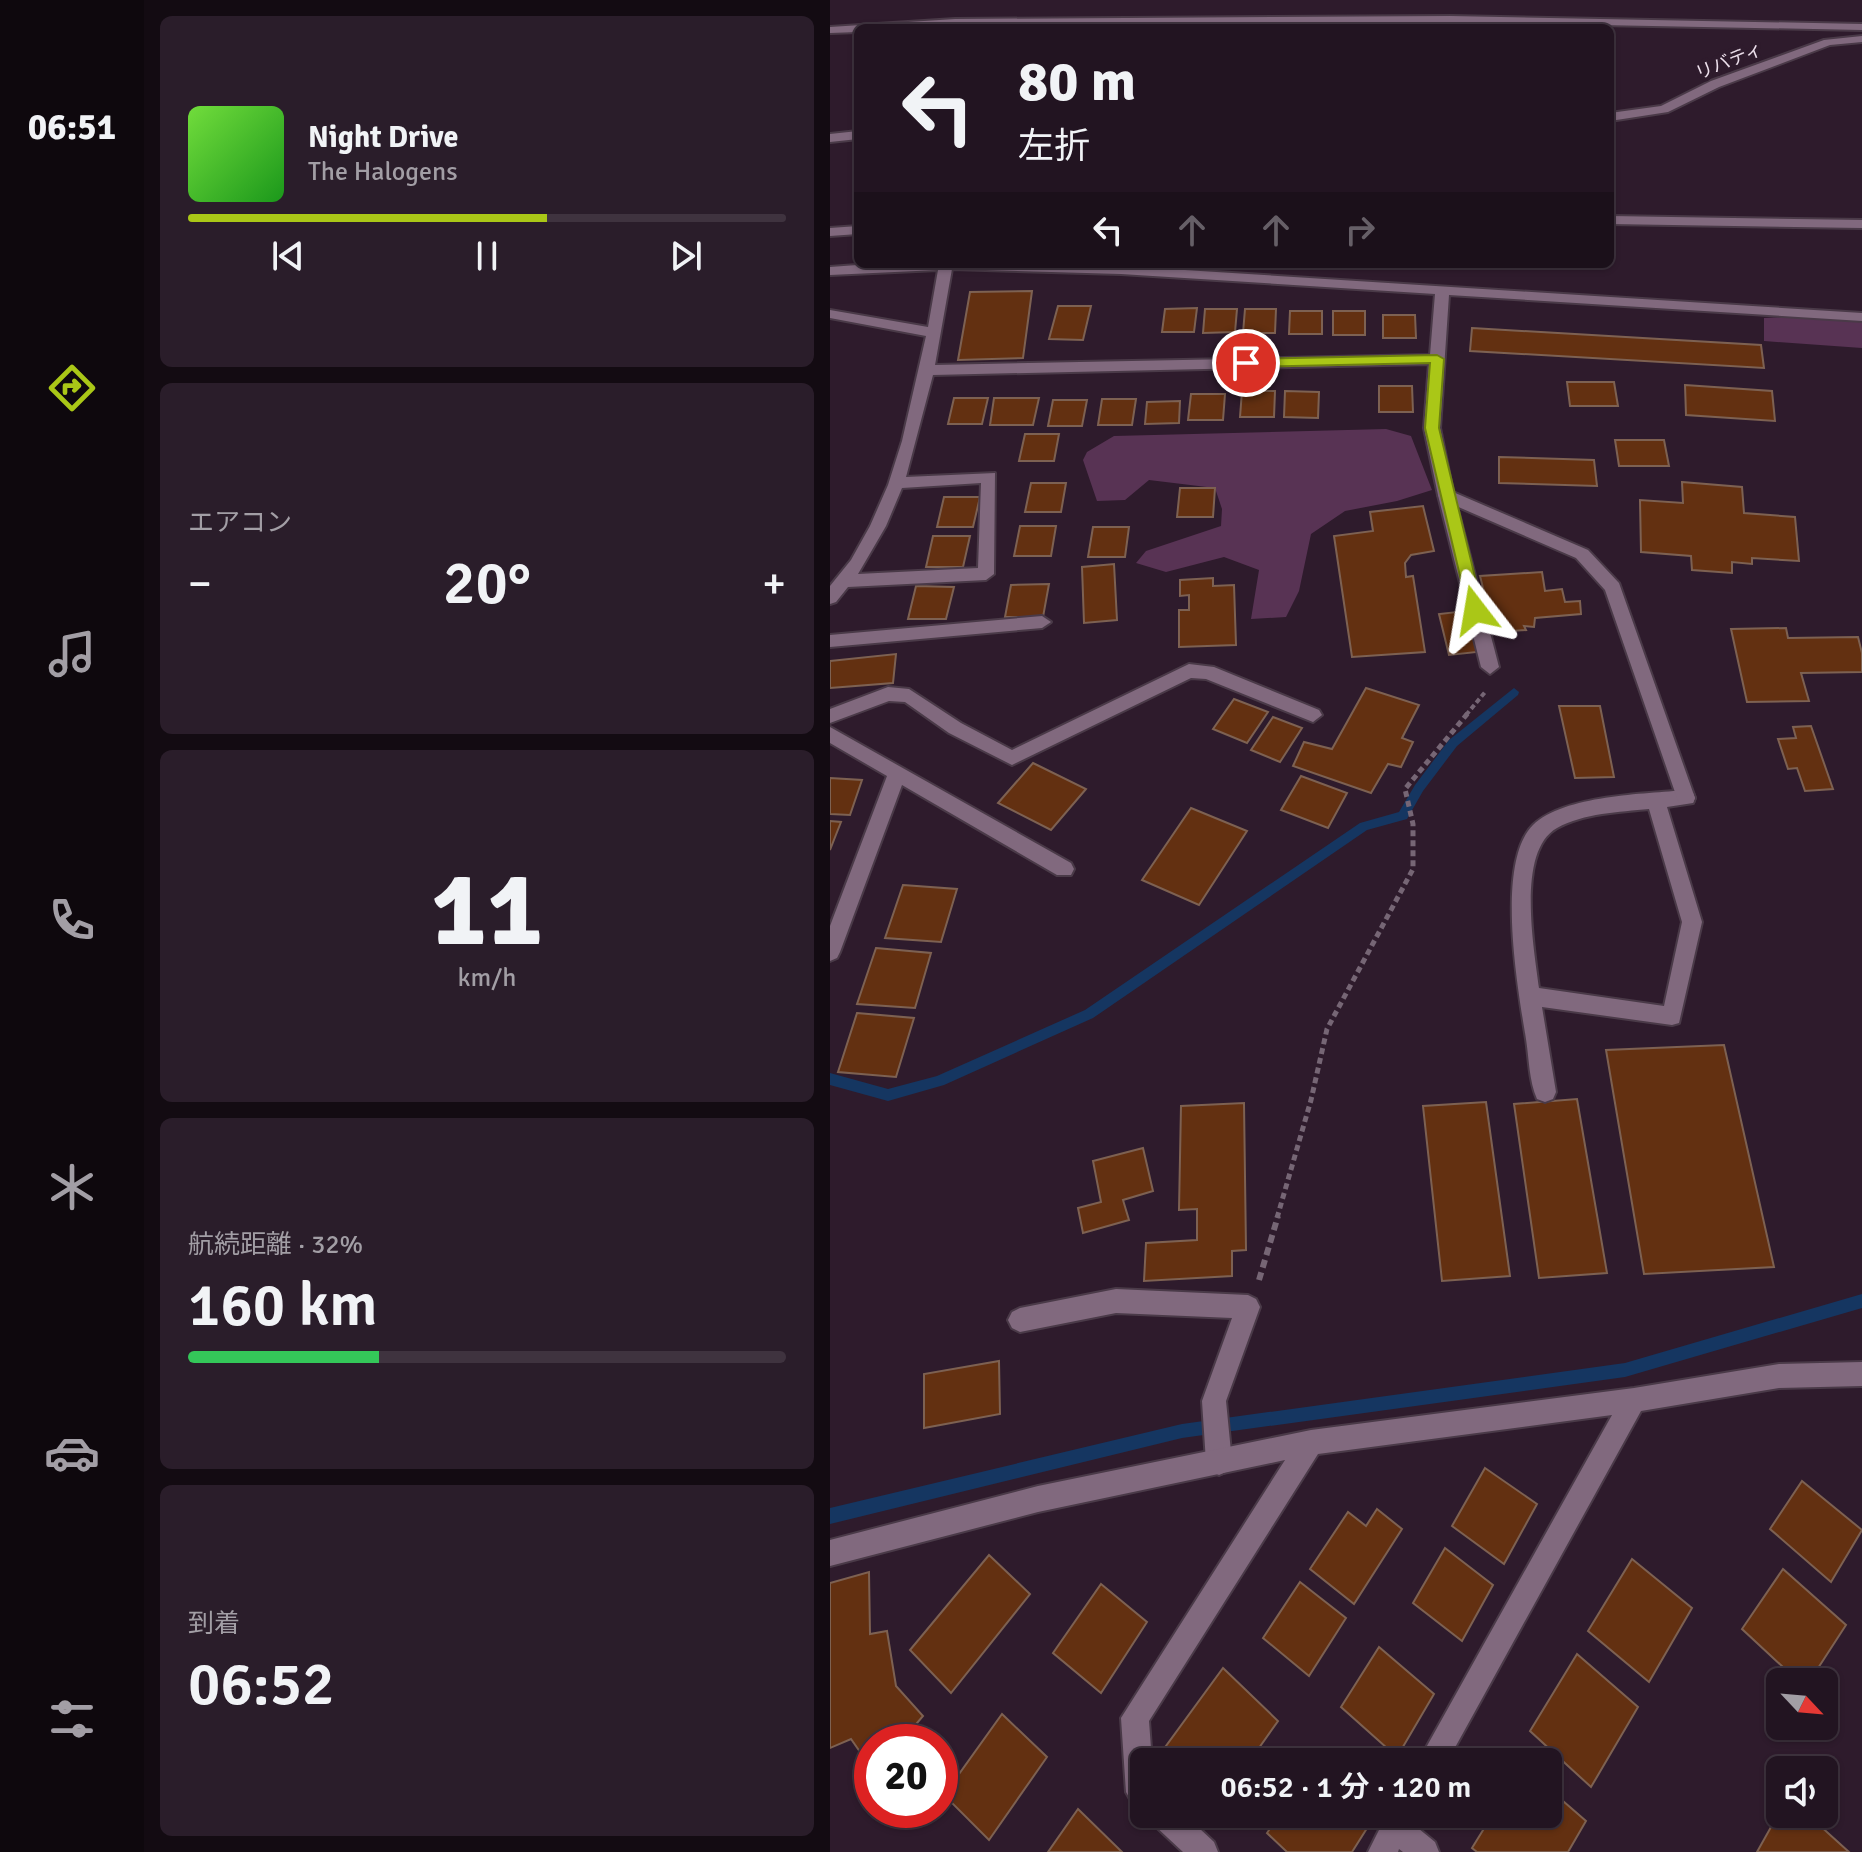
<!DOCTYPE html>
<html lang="ja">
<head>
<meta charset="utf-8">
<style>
  body { margin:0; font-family:Signika,"Noto Sans JP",sans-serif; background:#2a1d2a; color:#f1f3f6; height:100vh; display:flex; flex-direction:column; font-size:30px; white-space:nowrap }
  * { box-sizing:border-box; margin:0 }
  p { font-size:26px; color:#a29ea5 }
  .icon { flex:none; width:44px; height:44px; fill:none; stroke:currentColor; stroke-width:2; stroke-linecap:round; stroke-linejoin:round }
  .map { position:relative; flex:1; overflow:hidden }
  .side { display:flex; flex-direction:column; gap:16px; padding:16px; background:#130b12; width:686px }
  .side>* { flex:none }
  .hud { position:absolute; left:24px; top:24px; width:760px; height:244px; border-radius:12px; box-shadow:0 2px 6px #0004,0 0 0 2px #3f333f; background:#221421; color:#f1f3f6; overflow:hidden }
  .needle { width:52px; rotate:116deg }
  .buttons { position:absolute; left:936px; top:1668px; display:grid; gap:16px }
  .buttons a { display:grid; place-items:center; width:72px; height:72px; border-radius:12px; background:#221421; box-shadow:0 2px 6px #0004,0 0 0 2px #3f333f; font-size:40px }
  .speed { position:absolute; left:24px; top:1724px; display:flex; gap:16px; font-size:40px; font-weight:700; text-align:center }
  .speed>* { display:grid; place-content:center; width:104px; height:104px; border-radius:50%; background:#221421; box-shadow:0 2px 6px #0004,0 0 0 2px #3f333f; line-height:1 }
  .speed .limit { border:12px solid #d22; background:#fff; color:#111 }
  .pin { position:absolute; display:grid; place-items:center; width:68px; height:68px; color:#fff; margin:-34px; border:4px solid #fff; border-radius:50%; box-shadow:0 2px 8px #0007 }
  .me { position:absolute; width:88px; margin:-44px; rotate:346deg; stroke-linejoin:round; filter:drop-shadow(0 0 6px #0008) }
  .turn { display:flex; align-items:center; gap:28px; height:168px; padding:0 32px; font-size:36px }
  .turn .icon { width:104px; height:104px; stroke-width:2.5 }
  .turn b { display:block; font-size:56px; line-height:68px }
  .lanes { display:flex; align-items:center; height:76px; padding:0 32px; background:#0003; justify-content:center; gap:40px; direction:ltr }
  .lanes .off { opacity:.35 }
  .big { font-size:60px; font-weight:600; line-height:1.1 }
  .side .card { flex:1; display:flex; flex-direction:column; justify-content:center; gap:12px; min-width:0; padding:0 28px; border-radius:12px; background:#2a1d2a }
  .side .dial { align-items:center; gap:0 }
  .dial b { font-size:104px; line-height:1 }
  .song { display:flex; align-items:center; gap:24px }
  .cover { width:96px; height:96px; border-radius:12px; background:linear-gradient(135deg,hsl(100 70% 55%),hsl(120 70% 35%)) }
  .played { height:8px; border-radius:4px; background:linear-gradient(90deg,#aac717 60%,#3f333f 60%) }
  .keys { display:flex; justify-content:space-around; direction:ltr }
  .heat { display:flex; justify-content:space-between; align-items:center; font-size:44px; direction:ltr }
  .charge { height:12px; border-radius:6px; background:linear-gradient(90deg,#34c759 32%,#3f333f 0) }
  .trip { position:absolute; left:300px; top:1748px; width:432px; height:80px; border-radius:12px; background:#221421; box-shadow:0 2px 6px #0004,0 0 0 2px #3f333f; font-weight:600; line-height:80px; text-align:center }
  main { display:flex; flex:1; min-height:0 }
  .dock { display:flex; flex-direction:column; width:144px; justify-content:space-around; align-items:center; background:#0e080d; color:#a29ea5 }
  .dock .icon { width:56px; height:56px }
  .dock .active { color:#aac717 }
  .dock b { font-size:36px; color:#f1f3f6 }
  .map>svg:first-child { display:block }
</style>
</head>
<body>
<main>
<nav class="dock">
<b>06:51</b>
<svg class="icon active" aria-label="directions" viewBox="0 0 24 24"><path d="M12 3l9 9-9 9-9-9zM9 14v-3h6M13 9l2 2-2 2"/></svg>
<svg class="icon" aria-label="music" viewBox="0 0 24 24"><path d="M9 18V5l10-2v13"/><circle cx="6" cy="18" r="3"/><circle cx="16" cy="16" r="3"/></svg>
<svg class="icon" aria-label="phone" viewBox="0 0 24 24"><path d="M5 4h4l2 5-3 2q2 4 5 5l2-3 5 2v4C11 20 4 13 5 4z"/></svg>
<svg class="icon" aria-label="climate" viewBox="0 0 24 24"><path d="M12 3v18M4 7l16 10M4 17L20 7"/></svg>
<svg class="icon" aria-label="car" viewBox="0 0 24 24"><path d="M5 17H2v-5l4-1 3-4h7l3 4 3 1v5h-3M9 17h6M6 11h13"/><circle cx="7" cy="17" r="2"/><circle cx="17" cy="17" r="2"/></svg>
<svg class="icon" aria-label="filters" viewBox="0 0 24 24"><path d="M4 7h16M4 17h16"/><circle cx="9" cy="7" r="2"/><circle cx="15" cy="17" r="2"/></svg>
</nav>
<section class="side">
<div class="card">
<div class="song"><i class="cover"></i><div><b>Night Drive</b><p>The Halogens</p></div></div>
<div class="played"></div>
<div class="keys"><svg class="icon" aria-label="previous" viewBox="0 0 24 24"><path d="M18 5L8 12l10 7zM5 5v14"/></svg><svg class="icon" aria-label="pause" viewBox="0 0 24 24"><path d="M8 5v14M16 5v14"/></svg><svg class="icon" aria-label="next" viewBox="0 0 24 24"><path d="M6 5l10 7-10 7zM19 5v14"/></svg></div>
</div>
<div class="card"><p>エアコン</p>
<div class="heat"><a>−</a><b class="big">20°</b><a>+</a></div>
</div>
<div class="card dial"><b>11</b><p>km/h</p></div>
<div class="card"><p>航続距離 · 32%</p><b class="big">160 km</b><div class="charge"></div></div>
<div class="card"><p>到着</p><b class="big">06:52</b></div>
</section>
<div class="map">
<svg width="1032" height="1852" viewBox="0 0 1032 1852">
  <rect width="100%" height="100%" fill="#2e1b2c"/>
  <g fill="#583354">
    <path d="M 1006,315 L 1032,318 L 1032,348 L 934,341 L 934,318 Z"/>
    <path d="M 556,429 L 581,436 L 602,490 L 567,501 L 515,511 L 481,534 L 469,591 L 456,617 L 421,619 L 429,570 L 394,557 L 336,572 L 306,563 L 316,551 L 391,526 L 392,509 L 385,488 L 319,480 L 295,500 L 267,501 L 253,460 L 257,452 L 284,436 Z"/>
  </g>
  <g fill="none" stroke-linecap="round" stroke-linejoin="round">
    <g fill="#153661" fill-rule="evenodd">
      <path d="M 684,688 L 689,692 L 688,695 L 627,746 L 593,791 L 577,819 L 537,830 L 263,1018 L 114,1085 L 58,1101 L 0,1085 L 0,1073 L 58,1089 L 107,1076 L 255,1010 L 530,823 L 569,812 L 585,785 L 619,740 Z"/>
      <path d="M 1032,1294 L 1032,1308 L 795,1377 L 352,1438 L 0,1524 L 0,1508 L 352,1424 L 795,1363 Z"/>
    </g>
  </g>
  <g fill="#633011" stroke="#7d6152" stroke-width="2">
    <path d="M 202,291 L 193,358 L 128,360 L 140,292 Z"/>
    <path d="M 228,306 L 261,306 L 253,340 L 219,339 Z"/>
    <path d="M 367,308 L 364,332 L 332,332 L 335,309 Z"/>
    <path d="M 375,309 L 407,309 L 405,332 L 373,333 Z"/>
    <path d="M 415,309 L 446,309 L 445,333 L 413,333 Z"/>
    <path d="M 460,311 L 492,311 L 492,334 L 459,334 Z"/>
    <rect x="503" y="311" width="32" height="24"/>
    <path d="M 553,315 L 585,315 L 586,338 L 553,338 Z"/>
    <path d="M 642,328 L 931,345 L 934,368 L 640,351 Z"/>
    <path d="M 737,382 L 784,382 L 788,406 L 740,406 Z"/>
    <path d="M 855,385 L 942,391 L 945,421 L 856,415 Z"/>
    <path d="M 549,386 L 582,386 L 583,412 L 549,412 Z"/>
    <path d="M 412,391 L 445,391 L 444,417 L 410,417 Z"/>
    <path d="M 455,391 L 489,392 L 488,418 L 454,417 Z"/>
    <path d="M 361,394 L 395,394 L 393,420 L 358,420 Z"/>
    <path d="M 124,398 L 158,398 L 152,424 L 118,424 Z"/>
    <path d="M 164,398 L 209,398 L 203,425 L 160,425 Z"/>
    <path d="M 272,399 L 306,399 L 302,425 L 268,425 Z"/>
    <path d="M 223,400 L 257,400 L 252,426 L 218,426 Z"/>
    <path d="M 350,401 L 349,423 L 315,424 L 317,402 Z"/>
    <path d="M 195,434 L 229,434 L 224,461 L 189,461 Z"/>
    <path d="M 785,440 L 834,440 L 839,466 L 789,466 Z"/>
    <path d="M 669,457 L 764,460 L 767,486 L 669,483 Z"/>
    <path d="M 852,482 L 912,487 L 914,513 L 965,517 L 969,561 L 922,558 L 922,564 L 902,562 L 902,573 L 862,570 L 861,556 L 811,552 L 810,500 L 853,503 Z"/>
    <path d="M 201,483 L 236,483 L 231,512 L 195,512 Z"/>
    <path d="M 350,488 L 385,488 L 383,517 L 347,517 Z"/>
    <path d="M 114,497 L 150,497 L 143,527 L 107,527 Z"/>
    <path d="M 593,506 L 604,551 L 581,555 L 575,563 L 576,577 L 583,576 L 595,652 L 522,657 L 504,536 L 543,531 L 540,512 Z"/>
    <path d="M 190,526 L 226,526 L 221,556 L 184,556 Z"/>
    <path d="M 263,527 L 299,527 L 295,557 L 258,557 Z"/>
    <path d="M 103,536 L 140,536 L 133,567 L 96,567 Z"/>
    <path d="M 284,564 L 287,620 L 254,623 L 252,567 Z"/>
    <path d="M 712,572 L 715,591 L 732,589 L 735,602 L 750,601 L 751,614 L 705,618 L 704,627 L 694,626 L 696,630 L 664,632 L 650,576 Z"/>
    <path d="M 383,578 L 383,586 L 404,585 L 406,645 L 349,647 L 349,610 L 359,610 L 359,595 L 350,596 L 350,580 Z"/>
    <path d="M 219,584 L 213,617 L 175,617 L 181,585 Z"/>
    <path d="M 86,586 L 124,587 L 116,619 L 78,619 Z"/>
    <path d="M 636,611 L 647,652 L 619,655 L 609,614 Z"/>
    <path d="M 956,628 L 958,638 L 1028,637 L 1032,653 L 1032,672 L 971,673 L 979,701 L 917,702 L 901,629 Z"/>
    <path d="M 66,654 L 63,683 L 0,688 L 0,661 Z"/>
    <path d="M 536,688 L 589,705 L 572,738 L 583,742 L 571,767 L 558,764 L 541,793 L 463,766 L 474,742 L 502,749 Z"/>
    <path d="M 404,699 L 438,712 L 417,743 L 383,729 Z"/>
    <path d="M 729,706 L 770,706 L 784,777 L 745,778 Z"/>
    <path d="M 443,717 L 472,728 L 450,762 L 421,750 Z"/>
    <path d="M 981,726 L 1003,789 L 975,791 L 967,768 L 958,769 L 948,739 L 966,738 L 963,727 Z"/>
    <path d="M 203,763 L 256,789 L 221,830 L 168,803 Z"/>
    <path d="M 471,776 L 517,793 L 498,828 L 451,810 Z"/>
    <path d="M 0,778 L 32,780 L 20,815 L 0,814 Z"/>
    <path d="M 361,808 L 417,831 L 369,905 L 312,880 Z"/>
    <path d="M 0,821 L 11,822 L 0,850 Z"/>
    <path d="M 73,885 L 127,889 L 111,942 L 55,938 Z"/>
    <path d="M 46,948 L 101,953 L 85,1008 L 27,1004 Z"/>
    <path d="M 27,1013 L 84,1018 L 66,1077 L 8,1072 Z"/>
    <path d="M 894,1045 L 944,1267 L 814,1274 L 776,1050 Z"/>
    <path d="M 747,1099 L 777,1273 L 709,1278 L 684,1104 Z"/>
    <path d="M 656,1102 L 680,1276 L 612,1281 L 593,1106 Z"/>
    <path d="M 414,1103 L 416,1250 L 402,1251 L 402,1276 L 314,1281 L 316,1243 L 367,1240 L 367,1209 L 349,1210 L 351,1106 Z"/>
    <path d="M 313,1148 L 323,1191 L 293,1200 L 299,1220 L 253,1233 L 248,1208 L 271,1202 L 263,1161 Z"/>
    <path d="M 169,1361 L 170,1414 L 94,1428 L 94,1374 Z"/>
    <path d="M 655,1468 L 707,1504 L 674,1564 L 622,1526 Z"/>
    <path d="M 972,1481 L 1032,1530 L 1001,1582 L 940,1529 Z"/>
    <path d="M 547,1509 L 572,1529 L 524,1604 L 480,1569 L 518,1512 L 536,1526 Z"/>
    <path d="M 615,1548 L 663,1585 L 632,1641 L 583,1603 Z"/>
    <path d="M 159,1555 L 200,1594 L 121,1693 L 80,1650 Z"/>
    <path d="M 802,1559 L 862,1608 L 819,1682 L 758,1631 Z"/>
    <path d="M 953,1569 L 1016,1625 L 979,1682 L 969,1682 L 912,1629 Z"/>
    <path d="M 39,1572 L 40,1634 L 57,1631 L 66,1686 L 93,1716 L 71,1742 L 42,1742 L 42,1769 L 21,1739 L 0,1748 L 0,1583 Z"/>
    <path d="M 470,1582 L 516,1618 L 479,1676 L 433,1638 Z"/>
    <path d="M 271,1584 L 317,1622 L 271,1693 L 223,1653 Z"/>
    <path d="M 549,1647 L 604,1694 L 567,1757 L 511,1707 Z"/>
    <path d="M 747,1654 L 808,1707 L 761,1787 L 700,1731 Z"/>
    <path d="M 393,1668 L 448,1721 L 419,1762 L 352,1762 L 336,1746 Z"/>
    <path d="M 172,1714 L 217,1757 L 159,1840 L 114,1795 Z"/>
    <path d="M 718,1788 L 756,1821 L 738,1852 L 647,1852 L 642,1848 L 663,1814 L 718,1814 Z"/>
    <path d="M 248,1809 L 292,1852 L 218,1852 Z"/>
    <path d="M 950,1811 L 950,1814 L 977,1814 L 1019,1852 L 927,1852 Z"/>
    <path d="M 450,1814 L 546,1814 L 522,1852 L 457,1852 L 437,1833 Z"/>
  </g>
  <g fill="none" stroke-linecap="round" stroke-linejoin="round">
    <g stroke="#4a3a48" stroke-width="4">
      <g id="lane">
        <path d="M 620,16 L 1032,24 L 1032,30 L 620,22 L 28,28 L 28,32 L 0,33 L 0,27 L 125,19 Z"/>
        <path d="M 1032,36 L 1032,42 L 1000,45 L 889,87 L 838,112 L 780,121 L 780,113 L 831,106 L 881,81 L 994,40 Z"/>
        <path d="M 28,131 L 28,139 L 0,142 L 0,134 Z"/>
        <path d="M 616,490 L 624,495 L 669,667 L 660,674 L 651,667 L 608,495 Z"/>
        <path d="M 359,664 L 384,667 L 489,710 L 492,715 L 483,722 L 376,679 L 361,678 L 182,765 L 119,733 L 75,702 L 59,701 L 0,723 L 0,709 L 58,687 L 79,689 L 131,723 L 182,750 Z"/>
        <path d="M 856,790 L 863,793 L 865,798 L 863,803 L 837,807 L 872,922 L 849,1023 L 842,1025 L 712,1007 L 726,1092 L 723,1099 L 715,1102 L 707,1099 C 699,1081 699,1058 696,1039 C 688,990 665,863 703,825 C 734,795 815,794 856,790 ZM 819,809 L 852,922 L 834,1006 L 709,988 C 704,948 686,851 727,828 C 754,813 789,812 819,809 Z"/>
        <path d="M 286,1289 L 418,1295 L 426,1299 L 430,1307 L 396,1401 L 402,1462 L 398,1471 L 389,1475 L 380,1471 L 376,1462 L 372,1401 L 402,1318 L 286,1313 L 190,1332 L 182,1328 L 178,1320 L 182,1312 L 190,1308 Z"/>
      </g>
    </g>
    <g stroke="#4a3a48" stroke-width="4">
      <g id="street">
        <path d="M 780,216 L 1032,220 L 1032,228 L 780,224 Z"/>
        <path d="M 28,226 L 28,234 L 0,236 L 0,228 Z"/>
        <path d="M 41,264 L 291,266 L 1032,313 L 1032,321 L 619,295 L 610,428 L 623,492 L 758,550 L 789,583 L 865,798 L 863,803 L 849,803 L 847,798 L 775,590 L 746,558 L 610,499 L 608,495 L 594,428 L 599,364 L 103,375 L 76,477 L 165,473 L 164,574 L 156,580 L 18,587 L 6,602 L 0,604 L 0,586 L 21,560 L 40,526 L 58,485 L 72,441 L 96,336 L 0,318 L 0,310 L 98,327 L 108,270 L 0,275 L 0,267 ZM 122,269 L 291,274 L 605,294 L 600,355 L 105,365 ZM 151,483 L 148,568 L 28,574 L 56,526 L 72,488 Z"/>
        <path d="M 212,616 L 221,622 L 212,628 L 0,647 L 0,635 Z"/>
        <path d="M 0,727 L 241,863 L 244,869 L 241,875 L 227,875 L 72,785 L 10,952 L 7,958 L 0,961 L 0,926 L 57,776 L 0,743 Z"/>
        <path d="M 1032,1362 L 1032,1386 L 949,1388 L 811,1411 L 617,1762 L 588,1762 L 782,1415 L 488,1454 L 319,1721 L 322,1762 L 314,1762 L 314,1810 L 304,1806 L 296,1792 L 291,1718 L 455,1460 L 208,1512 L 0,1566 L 0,1540 L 208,1486 L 481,1430 L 804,1388 L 949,1364 Z"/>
        <path d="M 319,1814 L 354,1814 L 384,1842 L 388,1852 L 353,1852 L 323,1824 Z"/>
        <path d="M 557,1814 L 587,1814 L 583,1824 L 605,1842 L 609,1852 L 573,1852 L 569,1849 L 568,1852 L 538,1852 Z"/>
      </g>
    </g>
    <path stroke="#766675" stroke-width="4" stroke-dasharray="5 3" stroke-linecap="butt" d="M 636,715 L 656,691"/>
    <path stroke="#766675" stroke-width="5" stroke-dasharray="6 4" stroke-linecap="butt" d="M 447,1218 L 481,1100 L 497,1029 L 583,869 L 583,824 L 575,789 L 638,713"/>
    <path stroke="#766675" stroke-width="6" stroke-dasharray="8 5" stroke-linecap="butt" d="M 429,1280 L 448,1216"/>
    <use href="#lane" fill="#81697e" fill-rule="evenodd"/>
    <use href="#street" fill="#81697e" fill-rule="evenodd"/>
  </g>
  <path fill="#aac717" stroke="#6e810f" stroke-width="2" d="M 607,355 L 614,359 L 609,428 L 653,610 L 645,615 L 638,610 L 595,428 L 600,363 L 416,367 L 409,363 L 416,359 Z"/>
  <g text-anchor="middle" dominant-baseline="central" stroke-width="8" stroke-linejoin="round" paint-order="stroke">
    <g font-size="18" fill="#ede0ec" stroke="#2e1b2c">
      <text transform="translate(899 61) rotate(-22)">リバティ</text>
    </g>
  </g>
</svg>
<div class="buttons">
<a><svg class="needle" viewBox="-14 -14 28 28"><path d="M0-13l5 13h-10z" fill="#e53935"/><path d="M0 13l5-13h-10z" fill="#a29ea5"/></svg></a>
<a><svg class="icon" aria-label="sound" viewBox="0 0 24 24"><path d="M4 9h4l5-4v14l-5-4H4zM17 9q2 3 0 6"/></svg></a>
</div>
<div class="speed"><div class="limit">20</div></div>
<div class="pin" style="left:416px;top:363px;background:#d93025"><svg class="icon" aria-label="arrive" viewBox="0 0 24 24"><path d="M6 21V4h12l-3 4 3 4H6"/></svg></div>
<svg class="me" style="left:645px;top:610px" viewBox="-20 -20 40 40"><path d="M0-17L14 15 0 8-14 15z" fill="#aac717" stroke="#fff" stroke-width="4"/></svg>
<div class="trip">06:52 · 1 分 · 120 m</div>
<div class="hud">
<div class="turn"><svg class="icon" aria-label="left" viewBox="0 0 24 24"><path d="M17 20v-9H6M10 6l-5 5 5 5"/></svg><div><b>80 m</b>左折</div></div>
<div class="lanes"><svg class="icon" aria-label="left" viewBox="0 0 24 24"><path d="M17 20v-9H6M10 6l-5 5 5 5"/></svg><svg class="icon off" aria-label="ahead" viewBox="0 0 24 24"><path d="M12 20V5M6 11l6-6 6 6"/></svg><svg class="icon off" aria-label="ahead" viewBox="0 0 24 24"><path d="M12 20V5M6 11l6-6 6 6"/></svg><svg class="icon off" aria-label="right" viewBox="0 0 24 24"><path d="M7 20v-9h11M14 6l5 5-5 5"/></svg></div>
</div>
</div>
</main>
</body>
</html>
